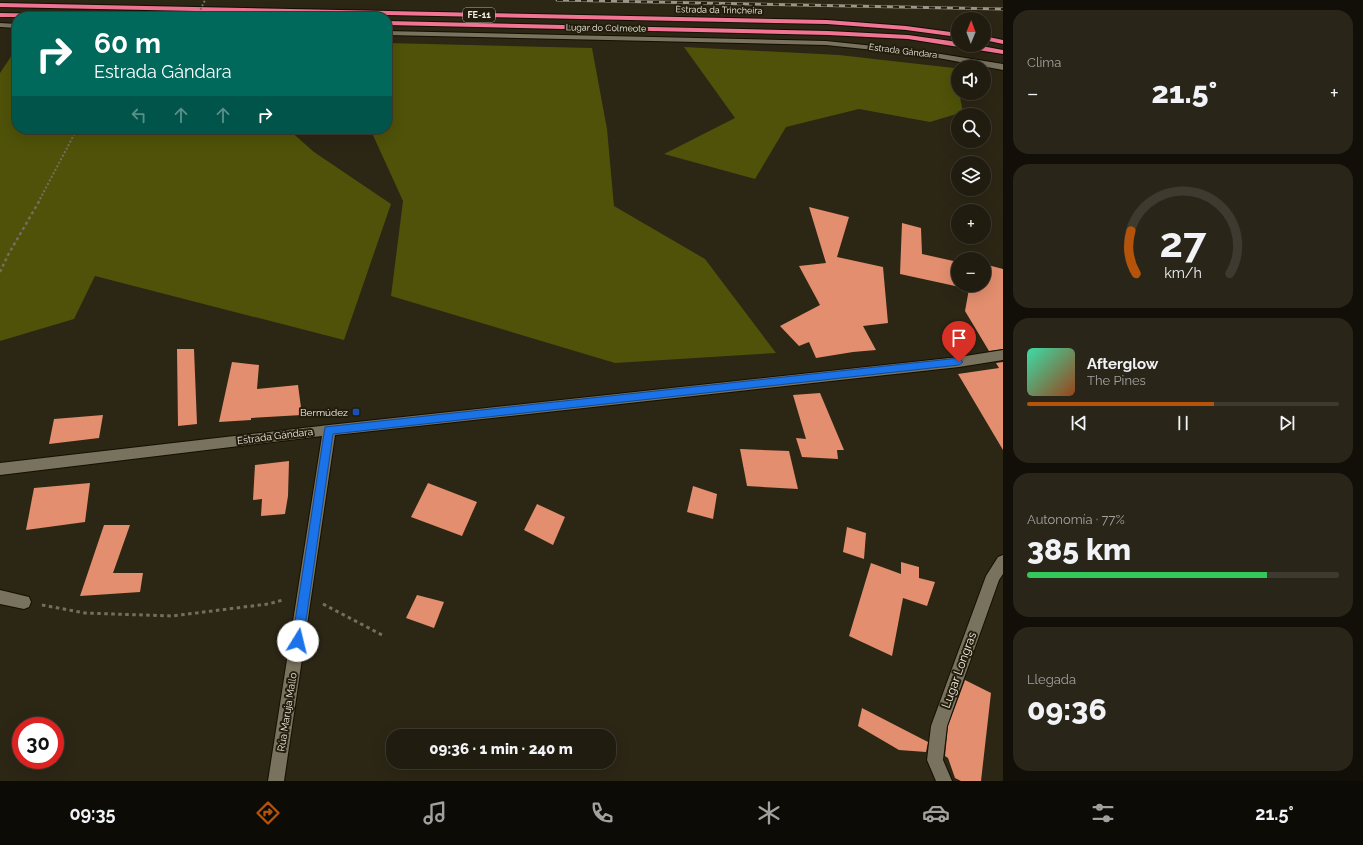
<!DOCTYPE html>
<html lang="es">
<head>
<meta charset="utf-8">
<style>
  body { margin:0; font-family:Raleway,sans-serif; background:#292519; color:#f1f3f6; height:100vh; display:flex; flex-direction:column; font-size:15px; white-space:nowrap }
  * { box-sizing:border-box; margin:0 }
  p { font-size:13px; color:#a2a19f }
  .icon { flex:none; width:22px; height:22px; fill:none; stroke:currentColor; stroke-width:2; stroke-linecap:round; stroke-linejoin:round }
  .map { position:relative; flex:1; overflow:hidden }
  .drawer { display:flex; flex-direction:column; gap:10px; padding:10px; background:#120f09; width:360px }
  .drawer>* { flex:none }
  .hud { position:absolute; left:12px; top:12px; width:380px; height:122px; border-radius:16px; box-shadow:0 4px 16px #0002,0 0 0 1px #3e3a30; background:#00695c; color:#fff; overflow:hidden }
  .needle { width:26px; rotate:1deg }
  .tools { position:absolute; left:951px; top:12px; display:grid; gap:8px }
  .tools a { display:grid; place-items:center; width:40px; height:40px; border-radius:50%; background:#211c10; box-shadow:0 4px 16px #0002,0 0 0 1px #3e3a30; font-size:20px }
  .speed { position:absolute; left:12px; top:717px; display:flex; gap:8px; font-size:20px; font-weight:700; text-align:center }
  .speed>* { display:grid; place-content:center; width:52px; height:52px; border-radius:50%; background:#211c10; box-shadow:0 4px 16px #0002,0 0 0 1px #3e3a30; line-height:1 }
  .speed .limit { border:6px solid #d22; background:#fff; color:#111 }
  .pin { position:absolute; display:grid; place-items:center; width:34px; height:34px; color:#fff; margin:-41px -17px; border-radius:50% 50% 50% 0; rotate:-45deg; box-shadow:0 0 4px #0007 }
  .pin .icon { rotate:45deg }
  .me { position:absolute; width:44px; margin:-22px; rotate:9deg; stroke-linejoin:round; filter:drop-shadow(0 0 3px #0008) }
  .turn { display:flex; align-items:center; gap:14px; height:84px; padding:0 16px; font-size:18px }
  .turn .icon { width:52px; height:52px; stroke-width:2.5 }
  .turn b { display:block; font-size:28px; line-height:34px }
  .lanes { display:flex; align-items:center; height:38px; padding:0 16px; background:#0003; justify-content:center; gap:20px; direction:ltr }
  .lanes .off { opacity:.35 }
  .big { font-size:30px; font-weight:800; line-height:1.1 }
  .drawer .card { flex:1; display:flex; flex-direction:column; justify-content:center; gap:6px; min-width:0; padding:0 14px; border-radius:16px; background:#292519 }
  .drawer .dial { align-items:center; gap:0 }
  .dial svg { height:104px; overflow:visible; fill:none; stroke:#3e3a30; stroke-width:7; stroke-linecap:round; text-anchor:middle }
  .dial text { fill:#f1f3f6; stroke:none }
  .song { display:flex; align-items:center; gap:12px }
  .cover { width:48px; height:48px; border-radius:6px; background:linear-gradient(135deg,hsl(160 70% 55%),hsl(20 70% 35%)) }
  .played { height:4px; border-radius:2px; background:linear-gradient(90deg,#b45309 60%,#3e3a30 60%) }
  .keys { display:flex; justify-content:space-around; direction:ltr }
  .heat { display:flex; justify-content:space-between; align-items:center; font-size:22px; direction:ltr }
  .charge { height:6px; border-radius:3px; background:linear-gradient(90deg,#34c759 77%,#3e3a30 0) }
  .trip { position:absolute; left:386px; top:729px; width:230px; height:40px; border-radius:16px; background:#211c10; box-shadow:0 4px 16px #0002,0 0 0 1px #3e3a30; font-weight:800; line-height:40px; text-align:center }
  .tabs { display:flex; height:64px; justify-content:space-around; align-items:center; background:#0d0b06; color:#a2a19f }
  .tabs .icon { width:28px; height:28px }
  .tabs .selected { color:#b45309 }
  .tabs b { font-size:18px; color:#f1f3f6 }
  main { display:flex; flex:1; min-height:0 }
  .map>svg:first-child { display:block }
</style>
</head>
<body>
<main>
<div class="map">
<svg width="1003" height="781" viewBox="0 0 1003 781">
  <rect width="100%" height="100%" fill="#2c2615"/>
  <g fill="#4f5208">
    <path d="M 387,43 L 592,48 L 607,129 L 614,206 L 705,259 L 776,353 L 615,363 L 391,296 L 403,201 L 372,133 L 368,129 L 387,129 Z"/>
    <path d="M 684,47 L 839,55 L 954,68 L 963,112 L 930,122 L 859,109 L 786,127 L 755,179 L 664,154 L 735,118 Z"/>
    <path d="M 16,49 L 17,129 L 288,129 L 314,152 L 391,204 L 344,340 L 95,276 L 74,319 L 0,341 L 0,73 Z"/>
  </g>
  <g fill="#e38e6e">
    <path d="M 809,207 L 849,217 L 837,257 L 883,267 L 888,323 L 863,326 L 876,350 L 853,352 L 816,358 L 809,342 L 799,346 L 780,326 L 820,305 L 799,266 L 826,263 Z"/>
    <path d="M 902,223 L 921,228 L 922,254 L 958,262 L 958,285 L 984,285 L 984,264 L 1003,269 L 1003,349 L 989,351 L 965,311 L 969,289 L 900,274 Z"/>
    <path d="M 177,349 L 194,349 L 197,424 L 178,426 Z"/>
    <path d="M 232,362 L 259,365 L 257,389 L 298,385 L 302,415 L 251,418 L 251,420 L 219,422 Z"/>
    <path d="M 1003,362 L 1003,450 L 958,374 L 999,368 L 996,363 Z"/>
    <path d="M 820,393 L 844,450 L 837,450 L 838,459 L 802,457 L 796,438 L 806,439 L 793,395 Z"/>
    <path d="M 103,415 L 99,438 L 49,444 L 54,419 Z"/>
    <path d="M 740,449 L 789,451 L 798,489 L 747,486 Z"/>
    <path d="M 289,461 L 288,496 L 285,514 L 261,516 L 262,499 L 253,500 L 255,465 Z"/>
    <path d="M 90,483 L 85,522 L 26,530 L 34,488 Z"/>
    <path d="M 428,483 L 477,502 L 462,536 L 411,517 Z"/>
    <path d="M 693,486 L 717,494 L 713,519 L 687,512 Z"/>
    <path d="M 537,504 L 565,517 L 553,545 L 524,530 Z"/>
    <path d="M 104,525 L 130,525 L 113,573 L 143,573 L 140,592 L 80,596 Z"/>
    <path d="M 847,527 L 866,533 L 864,559 L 843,552 Z"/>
    <path d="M 901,562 L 919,567 L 919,578 L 935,582 L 927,606 L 903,598 L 892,656 L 849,636 L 871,563 L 901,574 Z"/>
    <path d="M 417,595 L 444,602 L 434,628 L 406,618 Z"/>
    <path d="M 965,680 L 991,693 L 981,781 L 961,781 L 955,778 L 948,758 L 945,756 L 948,726 Z"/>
    <path d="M 862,708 L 928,742 L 926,752 L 899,750 L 858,726 Z"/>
  </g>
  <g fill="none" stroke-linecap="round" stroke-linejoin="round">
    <g stroke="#140f02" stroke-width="2">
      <g id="minor">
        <path d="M 0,23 L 17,24 L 17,28 L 0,27 Z"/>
        <path d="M 387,31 L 826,41 L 922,51 L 1003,64 L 1003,70 L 922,55 L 826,45 L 387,35 Z"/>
        <path d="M 1003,350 L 1003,360 L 959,367 L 335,435 L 284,781 L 268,781 L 322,436 L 0,475 L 0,463 L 329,425 L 959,357 Z"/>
        <path d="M 1003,555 L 1003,574 L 999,580 L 947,726 L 943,760 L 952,781 L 936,781 L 927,760 L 931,726 L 986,576 L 998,557 Z"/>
        <path d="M 0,590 L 29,597 L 31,602 L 29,607 L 24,609 L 0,604 Z"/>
      </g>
    </g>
    <g stroke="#140f02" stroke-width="2">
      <g id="highway">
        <path d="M 0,3 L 827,20 L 906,26 L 958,33 L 958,37 L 906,30 L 827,24 L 0,7 Z"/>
        <path d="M 0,13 L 117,15 L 121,17 L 0,17 Z"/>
        <path d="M 387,21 L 828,31 L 908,35 L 958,42 L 958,45 L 976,45 L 1003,50 L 1003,54 L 908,39 L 828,35 L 387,25 Z"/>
        <path d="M 984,36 L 1003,40 L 1003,44 L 984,40 Z"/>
      </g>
    </g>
    <path stroke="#736e5f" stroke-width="2" stroke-dasharray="2 2" stroke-linecap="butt" d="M 40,199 L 77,129"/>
    <path stroke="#736e5f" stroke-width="2.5" stroke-dasharray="3 3" stroke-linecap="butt" d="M 0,272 L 8,255 L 41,198"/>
    <g stroke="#736e5f" stroke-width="3" stroke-dasharray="3.5 3.5" stroke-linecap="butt">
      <path d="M 323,604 L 384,636"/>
      <path d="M 42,605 L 85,613 L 172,616 L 268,604 L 283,600"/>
    </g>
    <use href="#minor" fill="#78725e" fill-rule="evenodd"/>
    <use href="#highway" fill="#f17494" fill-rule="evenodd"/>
    <g stroke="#9b9688" stroke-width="3">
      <path id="rail" d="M 557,0 L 1003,9"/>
    </g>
    <use href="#rail" stroke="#221d0c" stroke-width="2" stroke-dasharray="6" stroke-linecap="butt"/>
    <path stroke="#736e5f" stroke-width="2" stroke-dasharray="2 2" stroke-linecap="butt" d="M 197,17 L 205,0"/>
  </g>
  <path fill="#1a73e8" stroke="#114b97" d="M 959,358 L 963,362 L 959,365 L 333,434 L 303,641 L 301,645 L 298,646 L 294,645 L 292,641 L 325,427 Z"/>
  <rect fill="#1a4fb4" stroke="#221d0c" stroke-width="1.5" x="352" y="408" width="8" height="8" rx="2"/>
  <g text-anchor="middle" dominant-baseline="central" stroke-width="4" stroke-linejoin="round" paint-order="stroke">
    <g font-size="9" fill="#f1ede2" stroke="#221d0c">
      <text transform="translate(719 10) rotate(1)">Estrada da Trincheira</text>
      <text transform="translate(606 28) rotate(1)">Lugar do Colmeote</text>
      <text transform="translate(903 51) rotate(7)">Estrada Gándara</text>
    </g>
    <rect fill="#221d0c" stroke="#b3afa2" stroke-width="1" x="463" y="8" width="32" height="14" rx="3"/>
    <g font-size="9" font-weight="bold" fill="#f1ede2">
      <text x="479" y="15">FE-11</text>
    </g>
    <g font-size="10" fill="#f1ede2" stroke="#221d0c" text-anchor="end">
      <text x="348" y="412">Bermúdez</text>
    </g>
    <g font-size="10" fill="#f1ede2" stroke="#221d0c">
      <text transform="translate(275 436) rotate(-7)">Estrada Gándara</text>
      <text transform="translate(287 712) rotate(-81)">Rúa Maruja Mallo</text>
    </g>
    <g font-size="12" fill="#f1ede2" stroke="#221d0c">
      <text transform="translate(959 670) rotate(-70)">Lugar Longras</text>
    </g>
  </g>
</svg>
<div class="tools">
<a><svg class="needle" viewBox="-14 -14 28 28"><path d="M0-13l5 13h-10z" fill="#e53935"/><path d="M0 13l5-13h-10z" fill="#a2a19f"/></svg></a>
<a><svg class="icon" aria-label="sound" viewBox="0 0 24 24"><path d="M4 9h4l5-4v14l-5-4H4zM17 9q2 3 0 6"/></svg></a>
<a><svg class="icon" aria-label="search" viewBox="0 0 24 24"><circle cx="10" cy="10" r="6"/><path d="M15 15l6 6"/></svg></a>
<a><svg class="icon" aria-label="layers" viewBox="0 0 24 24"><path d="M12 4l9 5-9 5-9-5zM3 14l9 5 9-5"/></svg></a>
<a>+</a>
<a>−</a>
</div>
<div class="speed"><div class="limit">30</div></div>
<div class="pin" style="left:959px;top:362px;background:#d93025"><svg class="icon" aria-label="arrive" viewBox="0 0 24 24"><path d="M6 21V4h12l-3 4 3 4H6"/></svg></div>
<svg class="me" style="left:298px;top:641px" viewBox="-20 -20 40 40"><circle r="19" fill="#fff"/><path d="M0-13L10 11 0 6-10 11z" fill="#1a73e8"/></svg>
<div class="trip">09:36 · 1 min · 240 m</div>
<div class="hud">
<div class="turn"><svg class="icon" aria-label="right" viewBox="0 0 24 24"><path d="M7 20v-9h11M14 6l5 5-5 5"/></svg><div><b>60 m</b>Estrada Gándara</div></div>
<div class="lanes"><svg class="icon off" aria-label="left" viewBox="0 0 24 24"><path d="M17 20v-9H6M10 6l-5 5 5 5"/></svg><svg class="icon off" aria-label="ahead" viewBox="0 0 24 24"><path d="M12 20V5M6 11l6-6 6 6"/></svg><svg class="icon off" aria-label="ahead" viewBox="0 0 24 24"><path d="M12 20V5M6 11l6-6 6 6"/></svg><svg class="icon" aria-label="right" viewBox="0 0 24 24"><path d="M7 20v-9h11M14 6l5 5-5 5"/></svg></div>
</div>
</div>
<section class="drawer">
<div class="card"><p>Clima</p>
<div class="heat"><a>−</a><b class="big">21.5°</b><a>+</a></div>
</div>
<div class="card dial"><svg viewBox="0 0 100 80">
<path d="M14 69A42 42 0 1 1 86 69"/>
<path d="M14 69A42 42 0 0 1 10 36" stroke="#b45309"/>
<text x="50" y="56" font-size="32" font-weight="700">27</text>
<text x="50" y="72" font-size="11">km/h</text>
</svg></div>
<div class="card">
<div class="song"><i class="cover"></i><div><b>Afterglow</b><p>The Pines</p></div></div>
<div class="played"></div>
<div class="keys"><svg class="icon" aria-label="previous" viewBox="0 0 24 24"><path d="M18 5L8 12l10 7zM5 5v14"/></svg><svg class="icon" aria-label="pause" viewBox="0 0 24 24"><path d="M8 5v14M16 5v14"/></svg><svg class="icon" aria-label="next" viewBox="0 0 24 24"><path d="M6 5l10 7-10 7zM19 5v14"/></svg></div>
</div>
<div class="card"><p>Autonomía · 77%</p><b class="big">385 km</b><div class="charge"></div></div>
<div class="card"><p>Llegada</p><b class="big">09:36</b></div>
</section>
</main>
<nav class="tabs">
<b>09:35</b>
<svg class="icon selected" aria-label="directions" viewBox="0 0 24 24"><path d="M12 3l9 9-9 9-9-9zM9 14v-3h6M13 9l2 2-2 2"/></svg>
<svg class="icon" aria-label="music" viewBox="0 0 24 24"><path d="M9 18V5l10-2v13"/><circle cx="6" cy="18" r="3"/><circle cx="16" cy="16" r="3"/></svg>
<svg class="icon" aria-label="phone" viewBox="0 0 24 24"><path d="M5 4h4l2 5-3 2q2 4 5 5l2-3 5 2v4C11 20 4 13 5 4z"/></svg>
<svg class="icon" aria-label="climate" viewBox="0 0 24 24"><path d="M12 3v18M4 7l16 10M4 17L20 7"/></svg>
<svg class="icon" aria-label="car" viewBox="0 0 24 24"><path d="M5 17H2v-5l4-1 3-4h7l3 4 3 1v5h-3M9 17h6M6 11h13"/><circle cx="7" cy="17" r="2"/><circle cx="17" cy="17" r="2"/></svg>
<svg class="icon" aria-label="filters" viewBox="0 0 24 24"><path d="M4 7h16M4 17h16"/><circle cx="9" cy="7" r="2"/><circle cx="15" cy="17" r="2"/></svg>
<b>21.5°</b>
</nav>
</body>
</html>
